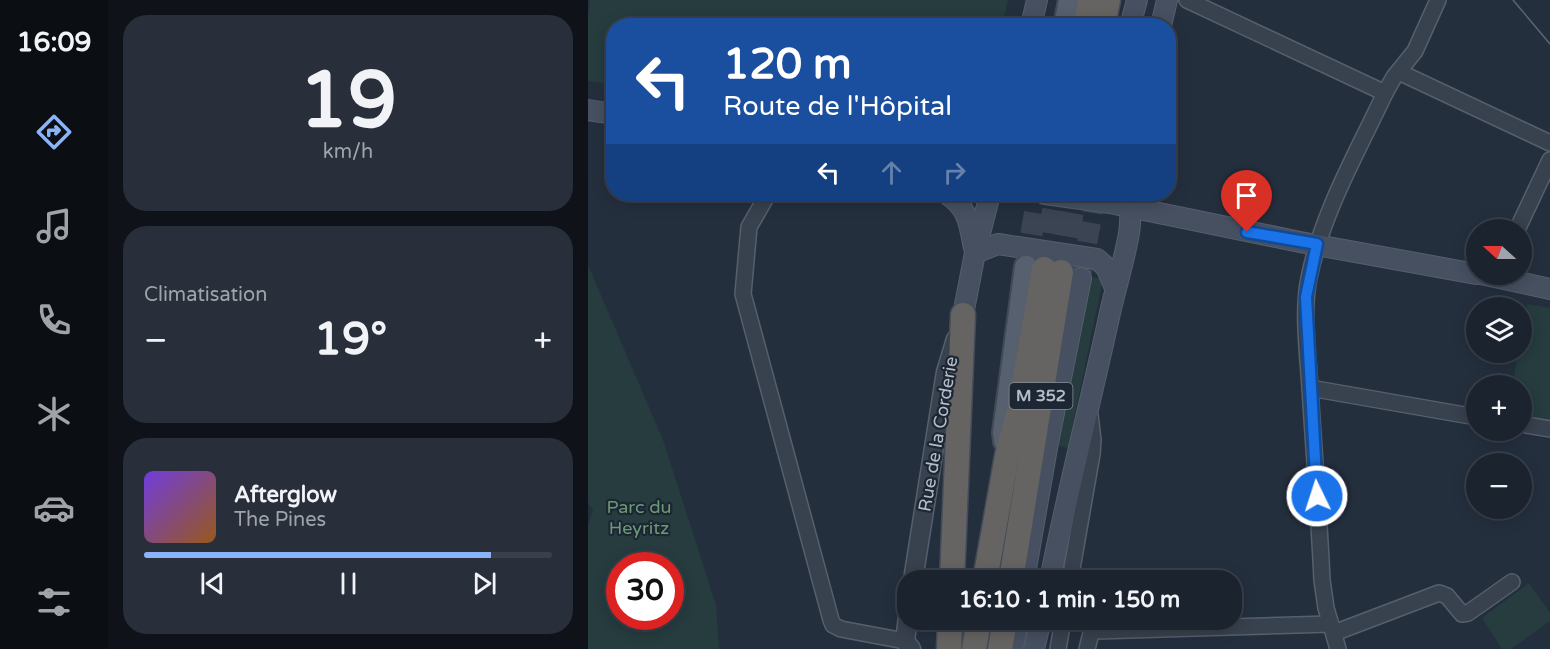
<!DOCTYPE html>
<html lang="fr">
<head>
<meta charset="utf-8">
<style>
  body { margin:0; font-family:"Varela Round",sans-serif; background:#282f3a; color:#f1f3f6; height:100vh; display:flex; flex-direction:column; font-size:22px; white-space:nowrap }
  * { box-sizing:border-box; margin:0 }
  p { font-size:20px; color:#a0a4aa }
  .icon { flex:none; width:33px; height:33px; fill:none; stroke:currentColor; stroke-width:2; stroke-linecap:round; stroke-linejoin:round }
  .map { position:relative; flex:1; overflow:hidden }
  .panel { display:flex; flex-direction:column; gap:15px; padding:15px; background:#0f1319; width:480px }
  .panel>* { flex:none }
  .banner { position:absolute; left:18px; top:18px; width:570px; height:183px; border-radius:24px; box-shadow:0 3px 15px #0003,0 0 0 2px #39404a; background:#1a4fa0; color:#fff; overflow:hidden }
  .needle { width:39px; rotate:291deg }
  .controls { position:absolute; left:878px; top:219px; display:grid; gap:12px }
  .controls a { display:grid; place-items:center; width:66px; height:66px; border-radius:50%; background:#1b232e; box-shadow:0 3px 15px #0003,0 0 0 2px #39404a; font-size:30px }
  .speed { position:absolute; left:18px; top:552px; display:flex; gap:12px; font-size:30px; font-weight:700; text-align:center }
  .speed>* { display:grid; place-content:center; width:78px; height:78px; border-radius:50%; background:#1b232e; box-shadow:0 3px 15px #0003,0 0 0 2px #39404a; line-height:1 }
  .speed .limit { border:9px solid #d22; background:#fff; color:#111 }
  .pin { position:absolute; display:grid; place-items:center; width:51px; height:51px; color:#fff; margin:-62px -26px; border-radius:50% 50% 50% 0; rotate:-45deg; box-shadow:0 0 6px #0007 }
  .pin .icon { rotate:45deg }
  .me { position:absolute; width:66px; margin:-33px; rotate:356deg; stroke-linejoin:round; filter:drop-shadow(0 0 4px #0008) }
  .turn { display:flex; align-items:center; gap:21px; height:126px; padding:0 18px; font-size:27px }
  .turn .icon { width:78px; height:78px; stroke-width:2.5 }
  .turn b { display:block; font-size:42px; line-height:51px }
  .lanes { display:flex; align-items:center; height:57px; padding:0 18px; background:#0003; justify-content:center; gap:30px; direction:ltr }
  .lanes .off { opacity:.35 }
  .big { font-size:45px; font-weight:700; line-height:1.1 }
  .panel .card { flex:1; display:flex; flex-direction:column; justify-content:center; gap:9px; min-width:0; padding:0 21px; border-radius:24px; background:#282f3a }
  .panel .dial { align-items:center; gap:0 }
  .dial b { font-size:78px; line-height:1 }
  .song { display:flex; align-items:center; gap:18px }
  .cover { width:72px; height:72px; border-radius:9px; background:linear-gradient(135deg,hsl(260 70% 55%),hsl(30 70% 35%)) }
  .played { height:6px; border-radius:3px; background:linear-gradient(90deg,#8ab4f8 85%,#39404a 85%) }
  .keys { display:flex; justify-content:space-around; direction:ltr }
  .heat { display:flex; justify-content:space-between; align-items:center; font-size:33px; direction:ltr }
  .trip { position:absolute; left:309px; top:570px; width:345px; height:60px; border-radius:24px; background:#1b232e; box-shadow:0 3px 15px #0003,0 0 0 2px #39404a; font-weight:700; line-height:60px; text-align:center }
  main { display:flex; flex:1; min-height:0 }
  .menu { display:flex; flex-direction:column; width:108px; justify-content:space-around; align-items:center; background:#0b0e12; color:#a0a4aa }
  .menu .icon { width:42px; height:42px }
  .menu .selected { color:#8ab4f8 }
  .menu b { font-size:27px; color:#f1f3f6 }
  .map>svg:first-child { display:block }
</style>
</head>
<body>
<main>
<nav class="menu">
<b>16:09</b>
<svg class="icon selected" aria-label="directions" viewBox="0 0 24 24"><path d="M12 3l9 9-9 9-9-9zM9 14v-3h6M13 9l2 2-2 2"/></svg>
<svg class="icon" aria-label="music" viewBox="0 0 24 24"><path d="M9 18V5l10-2v13"/><circle cx="6" cy="18" r="3"/><circle cx="16" cy="16" r="3"/></svg>
<svg class="icon" aria-label="phone" viewBox="0 0 24 24"><path d="M5 4h4l2 5-3 2q2 4 5 5l2-3 5 2v4C11 20 4 13 5 4z"/></svg>
<svg class="icon" aria-label="climate" viewBox="0 0 24 24"><path d="M12 3v18M4 7l16 10M4 17L20 7"/></svg>
<svg class="icon" aria-label="car" viewBox="0 0 24 24"><path d="M5 17H2v-5l4-1 3-4h7l3 4 3 1v5h-3M9 17h6M6 11h13"/><circle cx="7" cy="17" r="2"/><circle cx="17" cy="17" r="2"/></svg>
<svg class="icon" aria-label="filters" viewBox="0 0 24 24"><path d="M4 7h16M4 17h16"/><circle cx="9" cy="7" r="2"/><circle cx="15" cy="17" r="2"/></svg>
</nav>
<section class="panel">
<div class="card dial"><b>19</b><p>km/h</p></div>
<div class="card"><p>Climatisation</p>
<div class="heat"><a>−</a><b class="big">19°</b><a>+</a></div>
</div>
<div class="card">
<div class="song"><i class="cover"></i><div><b>Afterglow</b><p>The Pines</p></div></div>
<div class="played"></div>
<div class="keys"><svg class="icon" aria-label="previous" viewBox="0 0 24 24"><path d="M18 5L8 12l10 7zM5 5v14"/></svg><svg class="icon" aria-label="pause" viewBox="0 0 24 24"><path d="M8 5v14M16 5v14"/></svg><svg class="icon" aria-label="next" viewBox="0 0 24 24"><path d="M6 5l10 7-10 7zM19 5v14"/></svg></div>
</div>
</section>
<div class="map">
<svg width="962" height="649" viewBox="0 0 962 649">
  <rect width="100%" height="100%" fill="#242f3e"/>
  <g fill="#263c3f" fill-rule="evenodd">
    <path d="M 2,0 L 420,0 L 414,25 L 26,26 L 25,85 L 0,81 L 0,15 Z"/>
    <path d="M 0,265 L 75,440 L 128,605 L 131,649 L 0,649 L 0,525 L 5,510 L 0,503 ZM 32,566 L 82,566 L 82,616 L 32,616 Z"/>
    <path d="M 503,277 L 515,279 L 480,448 L 471,446 Z"/>
    <path d="M 939,304 L 962,308 L 962,421 L 933,417 L 933,386 L 924,386 L 930,353 L 933,352 L 933,335 Z"/>
    <path d="M 941,583 L 962,613 L 962,621 L 923,649 L 914,649 L 894,618 Z"/>
  </g>
  <g fill="none" stroke-linecap="round" stroke-linejoin="round">
    <path stroke="#3a4453" stroke-width="20" stroke-dasharray="20 10" stroke-linecap="butt" d="M 494,272 L 508,194"/>
    <path stroke="#3a4453" stroke-width="22" stroke-dasharray="22 11" stroke-linecap="butt" d="M 438,267 L 450,194"/>
    <g stroke="#3a4453" stroke-width="24" stroke-dasharray="24 12" stroke-linecap="butt">
      <path d="M 456,269 L 469,194"/>
      <path d="M 473,272 L 487,194"/>
    </g>
    <g stroke="#565f6c" stroke-width="18">
      <g id="minor">
        <path d="M 599,0 L 797,93"/>
        <path d="M 811,72 L 962,143"/>
        <path d="M 180,194 L 161,227 L 155,294 L 243,620 L 245,625 L 253,629 L 317,641"/>
        <path d="M 929,230 L 962,160"/>
        <path d="M 722,388 L 888,417"/>
        <path d="M 933,424 L 962,429"/>
        <path d="M 482,580 L 504,454 L 505,440 L 502,415"/>
        <path d="M 746,633 L 851,593 L 859,596 L 874,614 L 880,613 L 924,582"/>
        <path d="M 470,649 L 475,620"/>
        <path d="M 499,649 L 503,633 L 508,631 L 743,624"/>
        <path d="M 750,649 L 738,608 L 734,580 C 731,516 726,452 722,388 C 720,354 714,311 721,278 C 734,213 769,153 797,93 L 806,77 L 827,51 L 850,0"/>
      </g>
    </g>
    <g stroke="#565f6c" stroke-width="21">
      <g id="tertiary">
        <path d="M 325,580 L 358,372 L 368,339"/>
        <path d="M 320,617 L 317,641 L 323,649"/>
      </g>
    </g>
    <g stroke="#565f6c" stroke-width="22">
      <g id="secondary">
        <path d="M 443,26 L 449,0"/>
        <path d="M 542,26 L 549,0"/>
        <path d="M 573,26 L 579,0"/>
        <path d="M 0,110 L 26,114"/>
        <path d="M 359,194 C 381,209 381,224 386,248"/>
        <path d="M 457,194 L 522,203 L 712,242 L 888,274"/>
        <path d="M 387,253 L 410,244 L 509,259 L 518,267 L 527,288"/>
        <path d="M 893,274 L 962,289"/>
        <path d="M 375,315 L 387,253 L 402,194"/>
        <path d="M 436,580 L 459,448 L 493,278"/>
        <path d="M 462,580 C 479,494 501,408 520,322 C 526,292 536,263 541,233 C 543,221 542,208 543,196"/>
        <path d="M 425,649 L 430,620"/>
        <path d="M 446,649 L 453,620"/>
      </g>
    </g>
    <g stroke="#414a57" stroke-width="26">
      <g id="primary">
        <path d="M 477,26 L 482,0"/>
        <path d="M 417,441 L 416,432 L 438,267"/>
      </g>
    </g>
    <g stroke="#434c59" stroke-width="27">
      <g id="trunk">
        <path d="M 498,26 L 502,0"/>
        <path d="M 515,26 L 520,0"/>
        <path d="M 364,580 L 375,315"/>
        <path d="M 397,580 L 419,456 L 432,406 L 456,269"/>
        <path d="M 423,580 L 473,272"/>
        <path d="M 361,649 L 362,620"/>
        <path d="M 386,649 L 391,620"/>
        <path d="M 412,649 L 417,620"/>
      </g>
    </g>
    <use href="#minor" stroke="#38414e" stroke-width="15"/>
    <use href="#tertiary" stroke="#38414e" stroke-width="18"/>
    <use href="#secondary" stroke="#465061" stroke-width="20"/>
    <use href="#primary" stroke="#56606e" stroke-width="22"/>
    <use href="#trunk" stroke="#656462" stroke-width="24"/>
    <path stroke="#5a6575" stroke-width="1.5" d="M 925,0 L 962,44"/>
  </g>
  <g fill="none" stroke-linecap="round" stroke-linejoin="round">
    <g stroke="#114b97" stroke-width="15">
      <path id="route" d="M 659,232 L 729,244 L 718,297 L 729,496"/>
    </g>
    <use href="#route" stroke="#1a73e8" stroke-width="10"/>
  </g>
  <g text-anchor="middle" dominant-baseline="central" stroke-width="4.5" stroke-linejoin="round" paint-order="stroke">
    <rect fill="#1d2633" stroke="#878f9c" stroke-width="1.5" x="421.5" y="383" width="63" height="26" rx="4.5"/>
    <g font-size="16" font-weight="bold" fill="#b4bcc9">
      <text x="453" y="396">M 352</text>
    </g>
    <g font-size="18" fill="#b4bcc9" stroke="#1d2633">
      <text transform="translate(350 434) rotate(-80)">Rue de la Corderie</text>
    </g>
    <g font-size="18" fill="#6b9a76" stroke="#1d2633">
      <text x="51" y="507">Parc du<tspan x="51" dy="21">Heyritz</tspan></text>
    </g>
  </g>
</svg>
<div class="controls">
<a><svg class="needle" viewBox="-14 -14 28 28"><path d="M0-13l5 13h-10z" fill="#e53935"/><path d="M0 13l5-13h-10z" fill="#a0a4aa"/></svg></a>
<a><svg class="icon" aria-label="layers" viewBox="0 0 24 24"><path d="M12 4l9 5-9 5-9-5zM3 14l9 5 9-5"/></svg></a>
<a>+</a>
<a>−</a>
</div>
<div class="speed"><div class="limit">30</div></div>
<div class="pin" style="left:659px;top:232px;background:#d93025"><svg class="icon" aria-label="arrive" viewBox="0 0 24 24"><path d="M6 21V4h12l-3 4 3 4H6"/></svg></div>
<svg class="me" style="left:729px;top:496px" viewBox="-20 -20 40 40"><circle r="17" fill="#1a73e8" stroke="#fff" stroke-width="3"/><path d="M0-11L8 9 0 5-8 9z" fill="#fff"/></svg>
<div class="trip">16:10 · 1 min · 150 m</div>
<div class="banner">
<div class="turn"><svg class="icon" aria-label="left" viewBox="0 0 24 24"><path d="M17 20v-9H6M10 6l-5 5 5 5"/></svg><div><b>120 m</b>Route de l'Hôpital</div></div>
<div class="lanes"><svg class="icon" aria-label="left" viewBox="0 0 24 24"><path d="M17 20v-9H6M10 6l-5 5 5 5"/></svg><svg class="icon off" aria-label="ahead" viewBox="0 0 24 24"><path d="M12 20V5M6 11l6-6 6 6"/></svg><svg class="icon off" aria-label="right" viewBox="0 0 24 24"><path d="M7 20v-9h11M14 6l5 5-5 5"/></svg></div>
</div>
</div>
</main>
</body>
</html>
